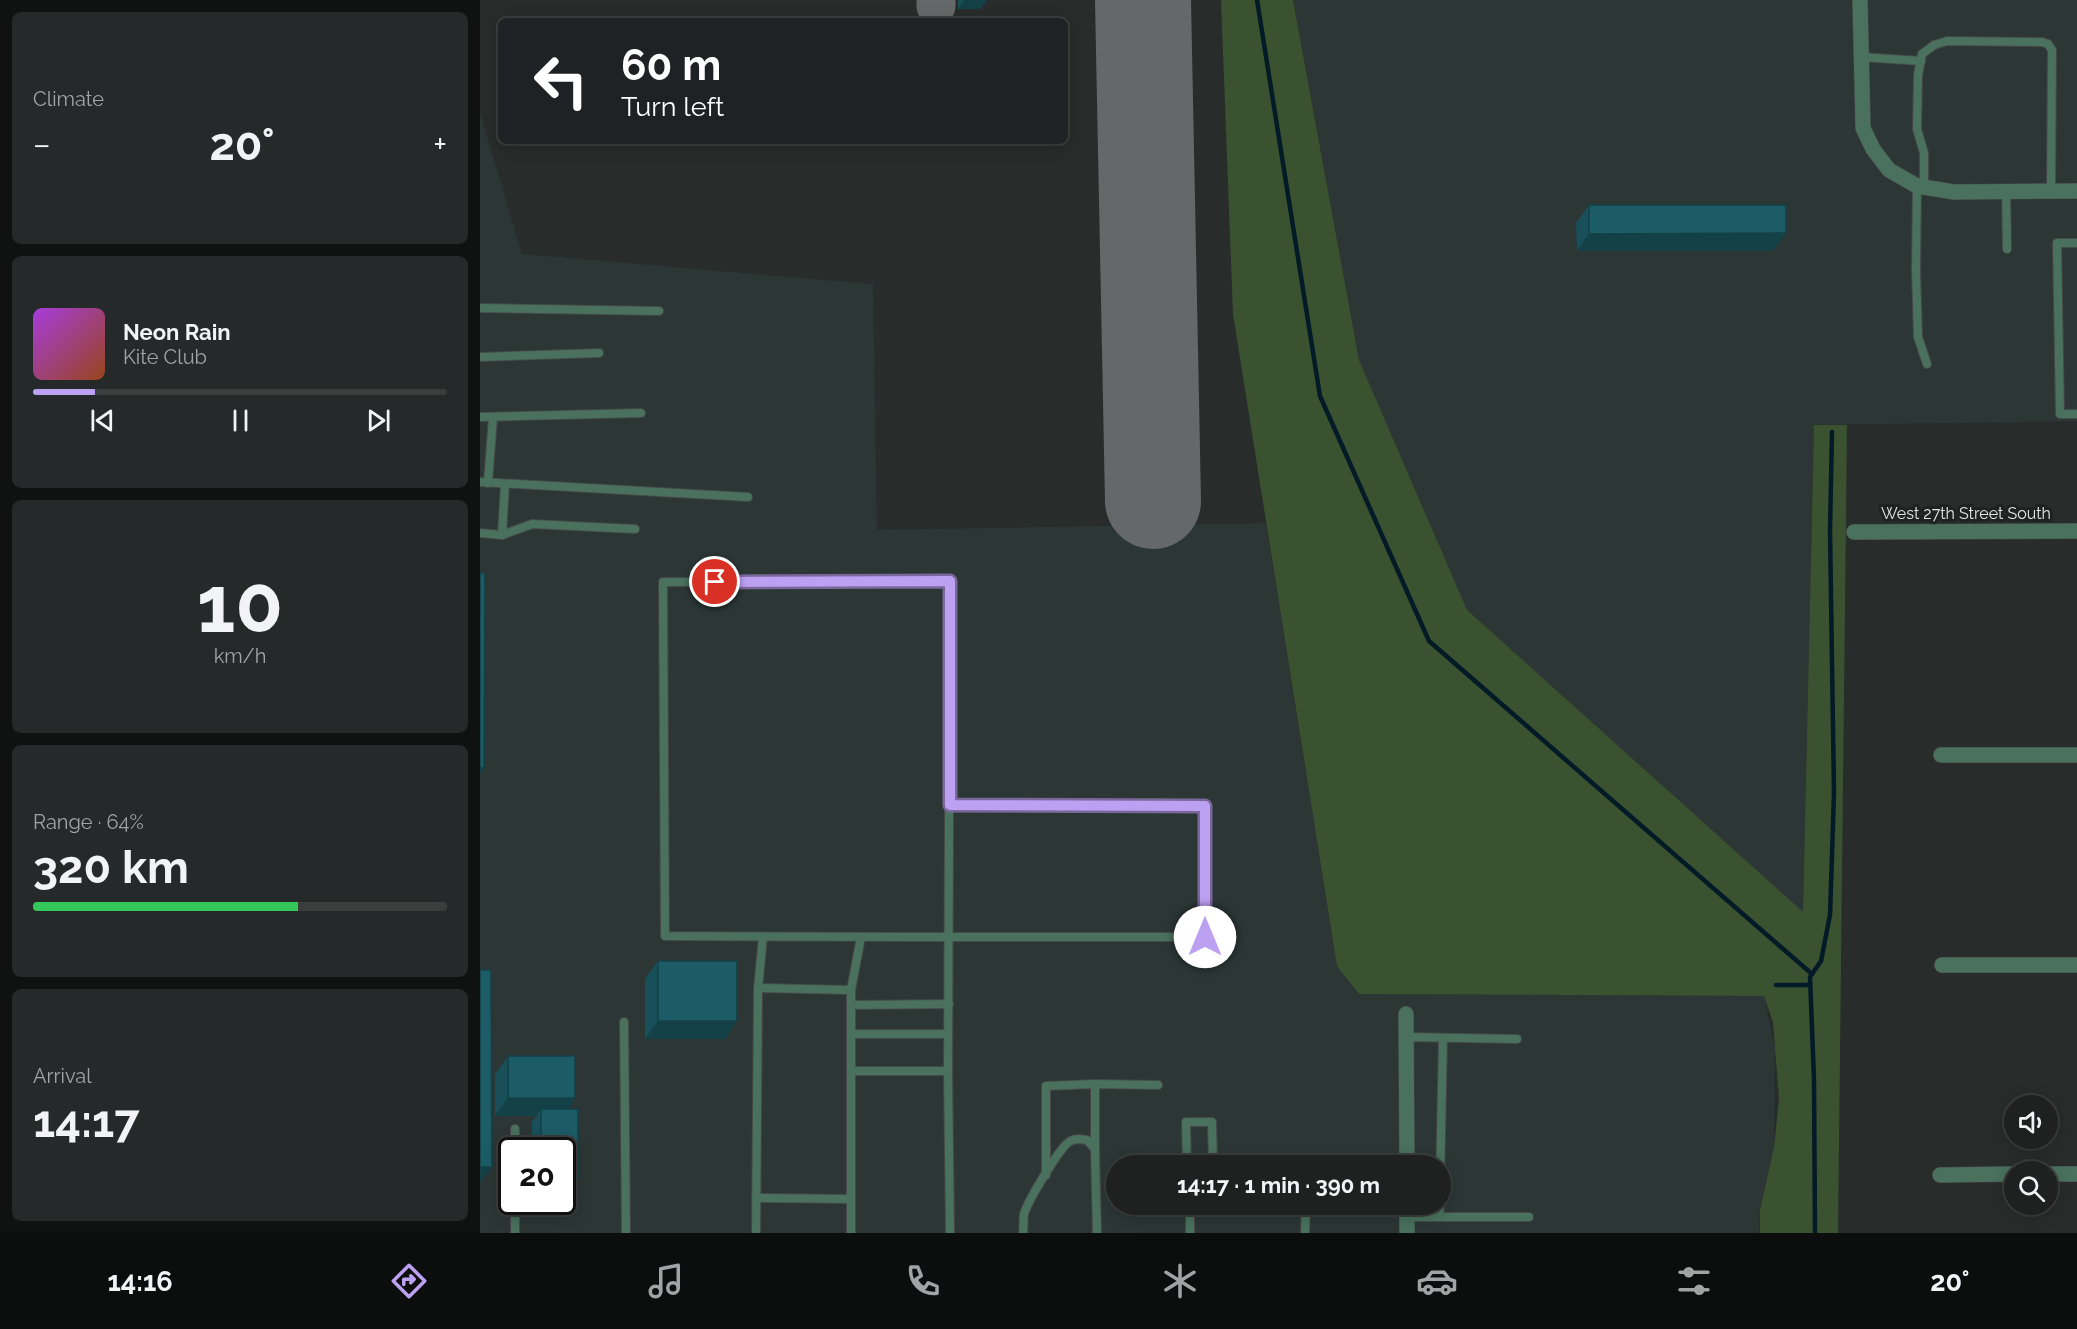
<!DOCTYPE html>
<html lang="en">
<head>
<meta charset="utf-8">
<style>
  body { margin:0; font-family:Raleway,sans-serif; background:#262929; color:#f1f3f6; height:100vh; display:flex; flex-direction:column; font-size:22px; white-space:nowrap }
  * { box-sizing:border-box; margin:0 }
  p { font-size:20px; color:#a1a3a5 }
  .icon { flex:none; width:33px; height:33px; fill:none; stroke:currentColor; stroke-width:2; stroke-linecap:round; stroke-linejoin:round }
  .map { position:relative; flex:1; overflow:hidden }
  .details { display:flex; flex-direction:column; gap:12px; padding:12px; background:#101212; width:480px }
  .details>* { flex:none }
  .top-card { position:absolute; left:18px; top:18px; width:570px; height:126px; border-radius:9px; box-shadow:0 3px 15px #0003,0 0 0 2px #3c3e3e; background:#202124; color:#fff; overflow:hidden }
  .tools { position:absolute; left:1524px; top:1095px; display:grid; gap:12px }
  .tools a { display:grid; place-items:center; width:54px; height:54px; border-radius:50%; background:#1e2120; box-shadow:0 3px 15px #0003,0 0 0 2px #3c3e3e; font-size:30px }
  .speed { position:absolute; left:18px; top:1137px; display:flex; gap:12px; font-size:30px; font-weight:700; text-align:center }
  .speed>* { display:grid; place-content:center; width:78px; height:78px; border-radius:50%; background:#1e2120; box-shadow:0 3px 15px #0003,0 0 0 2px #3c3e3e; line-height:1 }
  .speed .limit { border:3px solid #111; border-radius:9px; background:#fff; color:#111 }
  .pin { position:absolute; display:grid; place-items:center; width:51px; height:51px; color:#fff; margin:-26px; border:3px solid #fff; border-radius:50%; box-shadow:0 2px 6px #0007 }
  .me { position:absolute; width:66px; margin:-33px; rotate:0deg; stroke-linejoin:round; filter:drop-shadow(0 0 4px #0008) }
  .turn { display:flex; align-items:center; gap:21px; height:126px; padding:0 24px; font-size:27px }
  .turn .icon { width:78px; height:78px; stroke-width:2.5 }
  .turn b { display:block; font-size:42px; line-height:51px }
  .big { font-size:45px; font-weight:700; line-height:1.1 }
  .details .card { flex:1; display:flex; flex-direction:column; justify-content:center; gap:9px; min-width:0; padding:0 21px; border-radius:9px; background:#262929 }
  .details .dial { align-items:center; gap:0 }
  .dial b { font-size:78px; line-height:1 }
  .song { display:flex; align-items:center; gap:18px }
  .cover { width:72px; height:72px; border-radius:9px; background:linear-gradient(135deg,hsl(280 70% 55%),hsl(20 70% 35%)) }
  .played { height:6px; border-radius:3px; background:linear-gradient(90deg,#bca0f2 15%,#3c3e3e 15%) }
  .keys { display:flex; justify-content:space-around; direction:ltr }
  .heat { display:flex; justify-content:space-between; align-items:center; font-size:33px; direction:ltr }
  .charge { height:9px; border-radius:4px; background:linear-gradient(90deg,#34c759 64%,#3c3e3e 0) }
  .trip { position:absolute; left:626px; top:1155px; width:345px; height:60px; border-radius:30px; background:#1e2120; box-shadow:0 3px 15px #0003,0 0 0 2px #3c3e3e; font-weight:700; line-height:60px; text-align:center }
  .menu { display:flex; height:96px; justify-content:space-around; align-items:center; background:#0c0d0d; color:#a1a3a5 }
  .menu .icon { width:42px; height:42px }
  .menu .current { color:#bca0f2 }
  .menu b { font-size:27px; color:#f1f3f6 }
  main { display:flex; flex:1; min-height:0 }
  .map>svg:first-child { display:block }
</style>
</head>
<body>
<main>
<section class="details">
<div class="card"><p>Climate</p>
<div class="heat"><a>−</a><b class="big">20°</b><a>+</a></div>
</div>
<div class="card">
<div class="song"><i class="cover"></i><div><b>Neon Rain</b><p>Kite Club</p></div></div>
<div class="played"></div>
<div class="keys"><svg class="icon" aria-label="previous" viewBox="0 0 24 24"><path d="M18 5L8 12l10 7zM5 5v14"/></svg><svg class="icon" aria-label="pause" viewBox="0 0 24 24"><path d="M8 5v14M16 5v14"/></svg><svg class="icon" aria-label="next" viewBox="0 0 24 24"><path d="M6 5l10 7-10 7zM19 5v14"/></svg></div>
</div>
<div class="card dial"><b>10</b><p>km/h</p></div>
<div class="card"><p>Range · 64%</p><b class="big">320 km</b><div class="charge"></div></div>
<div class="card"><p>Arrival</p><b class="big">14:17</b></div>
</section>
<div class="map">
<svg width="1597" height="1233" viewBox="0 0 1597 1233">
  <rect width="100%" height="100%" fill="#282c2b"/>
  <g fill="#2b3635" fill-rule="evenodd">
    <path d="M 813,0 L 1597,0 L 1597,421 L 1334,425 L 1323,913 L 987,611 L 879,360 Z"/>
    <path d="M 0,113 L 42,254 L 393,284 L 397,530 L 786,523 L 857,965 L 879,994 L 1284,996 L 1295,1048 L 1294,1147 L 1280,1210 L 1279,1233 L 0,1233 ZM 32,1150 L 82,1150 L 82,1202 L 32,1202 ZM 636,1166 L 960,1166 L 960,1204 L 636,1204 Z"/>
  </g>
  <path fill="#3b5230" d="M 741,0 L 813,0 L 879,360 L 987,610 L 1323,912 L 1334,425 L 1367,425 L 1358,1233 L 1280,1233 L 1280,1210 L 1294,1147 L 1299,1099 L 1293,1022 L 1284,996 L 879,994 L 857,966 L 753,314 Z"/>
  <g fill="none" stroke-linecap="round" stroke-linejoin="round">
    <g stroke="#031a27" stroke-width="4.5">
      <path d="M 777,0 L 840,396 L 949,641 L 1332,974"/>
      <path d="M 1296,985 L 1330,985"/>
      <path d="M 1335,1233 L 1334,1080 L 1330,977 L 1341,961 L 1350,915 L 1354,793 L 1350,530 L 1352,432"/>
    </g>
    <path stroke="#656868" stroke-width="39" d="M 456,0 L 456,6"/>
    <path stroke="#656868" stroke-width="96" d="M 663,0 L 673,501"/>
    <g stroke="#464a49" stroke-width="10">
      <g id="service">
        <path d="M 1381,57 L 1441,61"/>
        <path d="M 1437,186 L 1436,271 L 1438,337 L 1447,364"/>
        <path d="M 1444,189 L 1444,153 L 1437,129 L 1438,75 L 1442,54 L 1454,45 L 1467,41 L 1562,42 L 1568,44 L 1572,50 L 1571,191"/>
        <path d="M 1526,192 L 1527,249"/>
        <path d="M 1597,243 L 1577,243 L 1580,414 L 1597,414"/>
        <path d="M 0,308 L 179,311"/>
        <path d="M 0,357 L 119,353"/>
        <path d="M 0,417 L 161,413"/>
        <path d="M 0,482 L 268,497"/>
        <path d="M 8,483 L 13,417"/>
        <path d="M 0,533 L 22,535 L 52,524 L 155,529"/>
        <path d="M 22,535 L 25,484"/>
        <path d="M 278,988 L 283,937"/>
        <path d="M 371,990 L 381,937"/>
        <path d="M 371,1005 L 469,1004"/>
        <path d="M 144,1022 L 146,1233"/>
        <path d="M 371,1034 L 468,1034"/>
        <path d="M 926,1037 L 1037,1039"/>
        <path d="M 372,1071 L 468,1071 L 470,1233"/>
        <path d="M 468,1071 C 468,907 470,744 470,581 L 183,582 L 185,936 L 432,937 C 530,937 628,937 725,937 L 725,806 L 469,805"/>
        <path d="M 35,1129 L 35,1150"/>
        <path d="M 615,1149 L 615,1084 L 678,1085"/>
        <path d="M 707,1166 L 706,1122 L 732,1122 L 733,1166"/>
        <path d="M 566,1175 L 566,1086 L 615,1084"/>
        <path d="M 960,1183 L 963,1038"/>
        <path d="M 276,1198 L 371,1199"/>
        <path d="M 35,1202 L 35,1233"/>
        <path d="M 707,1204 L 733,1204"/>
        <path d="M 710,1206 L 710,1233"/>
        <path d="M 927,1217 L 1049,1217"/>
        <path d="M 959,1217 L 960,1204"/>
        <path d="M 276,1233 L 278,988 L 371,990 L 371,1233"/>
        <path d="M 543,1233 C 544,1227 543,1220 544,1214 C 548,1201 578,1150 589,1142 C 594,1138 600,1139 607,1140 L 615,1149 L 617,1233"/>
        <path d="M 825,1233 L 826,1204"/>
      </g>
    </g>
    <g stroke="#464a49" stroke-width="16">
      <g id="minor">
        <path d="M 1380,0 L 1383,128 L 1393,149 L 1409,170 L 1437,186 L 1474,192 L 1597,191"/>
        <path d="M 1374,532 L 1597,531"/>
        <path d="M 1461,755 L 1597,755"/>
        <path d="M 1462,965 L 1597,965"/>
        <path d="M 926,1014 L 927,1166"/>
        <path d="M 1568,1174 L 1597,1174"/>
        <path d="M 1460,1175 L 1534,1174"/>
        <path d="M 927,1204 L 927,1233"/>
      </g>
    </g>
    <use href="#service" stroke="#49715d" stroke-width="8"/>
    <use href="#minor" stroke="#49715d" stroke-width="15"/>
  </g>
  <g fill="#184f59">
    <path d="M 478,0 L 507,0 L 500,9 L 478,9 Z"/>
    <path d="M 1109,205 L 1293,251 L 1097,251 L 1096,223 Z"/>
    <path d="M 178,961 L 245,1039 L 165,1039 L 165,979 Z"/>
    <path d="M 28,1056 L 95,1098 L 88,1109 L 88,1192 L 82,1192 L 82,1150 L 52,1150 L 52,1122 L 56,1116 L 15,1116 L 15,1074 Z"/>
  </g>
  <g fill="#144048">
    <path d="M 484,0 L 507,0 L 500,9 L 478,9 Z"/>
    <path d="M 1306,233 L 1293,251 L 1097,251 L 1109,234 Z"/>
    <path d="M 0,768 L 4,768 L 0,775 Z"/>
    <path d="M 178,1021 L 257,1021 L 245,1039 L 165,1039 Z"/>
    <path d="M 28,1098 L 95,1098 L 83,1116 L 61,1109 L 56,1116 L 15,1116 Z"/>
    <path d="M 0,1167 L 12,1167 L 0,1183 Z"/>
    <path d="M 82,1179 L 98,1179 L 88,1192 L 82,1192 Z"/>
  </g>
  <g fill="#1c5c67" stroke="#144048" stroke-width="1.5">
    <path d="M 1109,205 L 1306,205 L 1306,233 L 1109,234 Z"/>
    <path d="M 0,573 L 5,573 L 4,768 L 0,768 Z"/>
    <rect x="178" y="961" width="79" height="60"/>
    <path d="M 0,970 L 11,970 L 12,1167 L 0,1167 Z"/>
    <rect x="28" y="1056" width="67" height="42"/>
    <path d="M 61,1109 L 98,1109 L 98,1179 L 82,1179 L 82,1150 L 61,1150 Z"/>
  </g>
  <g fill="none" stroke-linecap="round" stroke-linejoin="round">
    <g stroke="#7a689d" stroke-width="15">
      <path id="route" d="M 235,582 L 470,581 L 470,805 L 725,806 L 725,937"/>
    </g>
    <use href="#route" stroke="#bca0f2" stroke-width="10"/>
  </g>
  <g text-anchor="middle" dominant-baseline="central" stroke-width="6" stroke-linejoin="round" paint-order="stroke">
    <g font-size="16" fill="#e3e6e5" stroke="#1e2221">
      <text x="1486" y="513">West 27th Street South</text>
    </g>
  </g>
</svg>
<div class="tools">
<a><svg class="icon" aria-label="sound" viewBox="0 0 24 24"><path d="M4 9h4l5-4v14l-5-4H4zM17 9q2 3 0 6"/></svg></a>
<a><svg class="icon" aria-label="search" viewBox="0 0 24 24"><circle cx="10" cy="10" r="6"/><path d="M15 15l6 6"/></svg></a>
</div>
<div class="speed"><div class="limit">20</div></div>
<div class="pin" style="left:235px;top:582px;background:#d93025"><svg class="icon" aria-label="arrive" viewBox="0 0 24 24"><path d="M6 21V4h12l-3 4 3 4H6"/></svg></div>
<svg class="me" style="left:725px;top:937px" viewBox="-20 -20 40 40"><circle r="19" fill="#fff"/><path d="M0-13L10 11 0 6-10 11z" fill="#bca0f2"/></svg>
<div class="trip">14:17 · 1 min · 390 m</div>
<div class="top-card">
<div class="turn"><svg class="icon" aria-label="left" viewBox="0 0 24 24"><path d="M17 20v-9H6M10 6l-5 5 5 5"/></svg><div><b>60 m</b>Turn left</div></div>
</div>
</div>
</main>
<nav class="menu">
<b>14:16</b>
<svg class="icon current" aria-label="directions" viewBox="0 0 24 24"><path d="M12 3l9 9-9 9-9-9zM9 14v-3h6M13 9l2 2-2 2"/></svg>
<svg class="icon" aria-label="music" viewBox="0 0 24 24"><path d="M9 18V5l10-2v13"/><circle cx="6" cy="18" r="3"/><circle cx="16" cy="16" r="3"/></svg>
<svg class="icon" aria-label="phone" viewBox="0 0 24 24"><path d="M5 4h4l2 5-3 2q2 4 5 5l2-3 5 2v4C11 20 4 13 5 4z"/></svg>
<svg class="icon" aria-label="climate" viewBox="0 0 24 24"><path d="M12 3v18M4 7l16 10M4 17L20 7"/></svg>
<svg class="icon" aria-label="car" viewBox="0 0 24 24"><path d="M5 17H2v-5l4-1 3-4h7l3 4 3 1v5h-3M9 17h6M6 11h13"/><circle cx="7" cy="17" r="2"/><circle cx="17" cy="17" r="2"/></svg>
<svg class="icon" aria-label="filters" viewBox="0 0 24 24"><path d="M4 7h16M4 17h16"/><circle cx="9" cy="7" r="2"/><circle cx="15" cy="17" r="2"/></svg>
<b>20°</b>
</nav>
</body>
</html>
